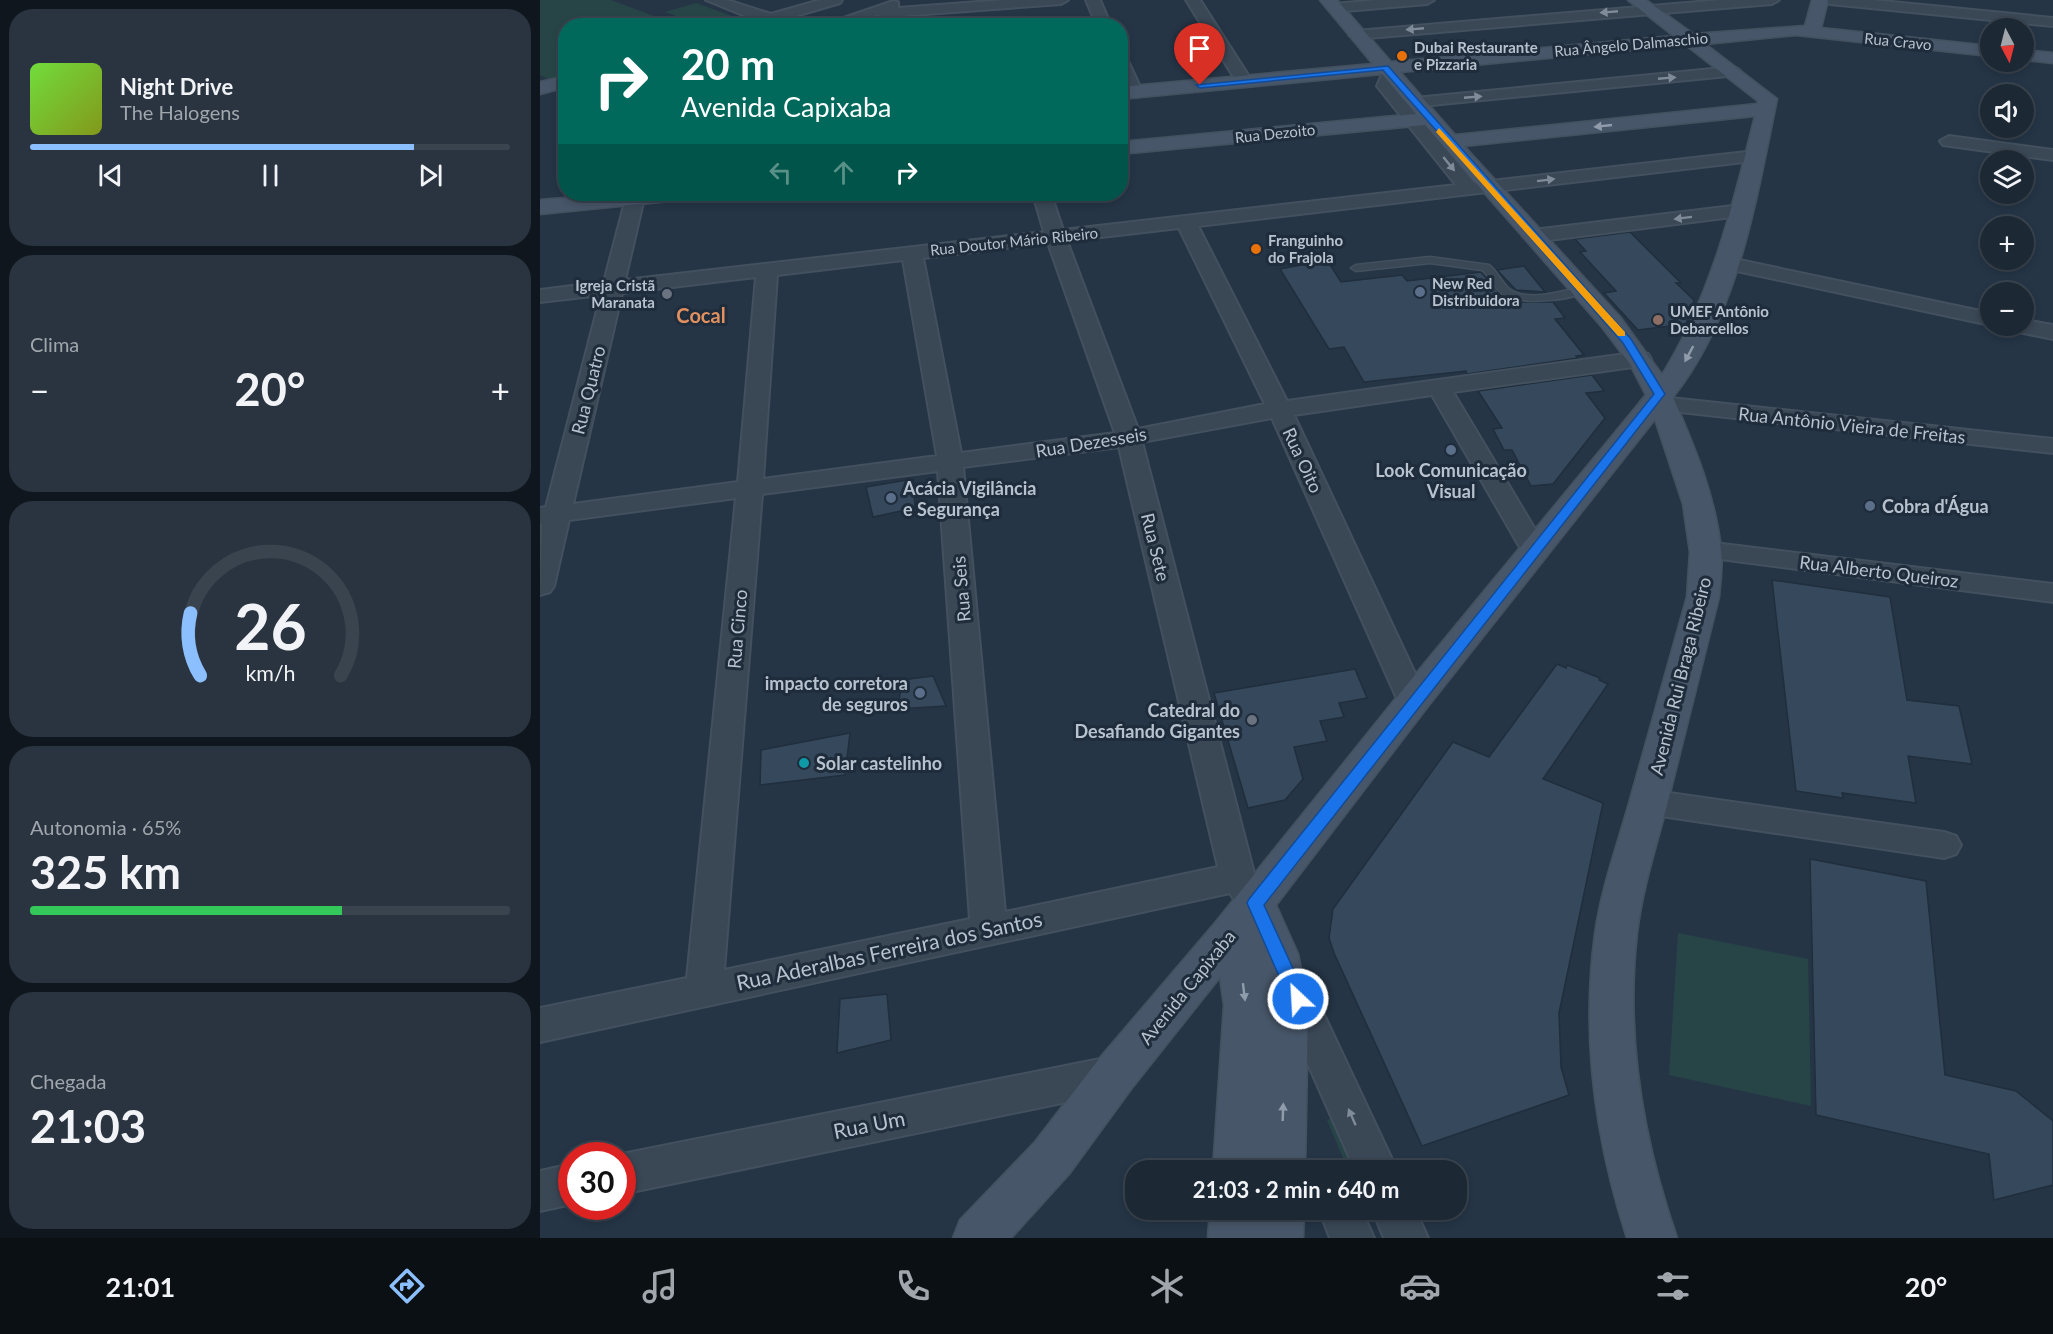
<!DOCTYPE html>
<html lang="pt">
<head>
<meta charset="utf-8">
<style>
  body { margin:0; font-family:Lato,sans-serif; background:#293440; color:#f1f3f6; height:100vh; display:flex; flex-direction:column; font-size:22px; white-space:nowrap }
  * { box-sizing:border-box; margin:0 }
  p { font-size:20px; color:#a0a6ac }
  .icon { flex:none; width:33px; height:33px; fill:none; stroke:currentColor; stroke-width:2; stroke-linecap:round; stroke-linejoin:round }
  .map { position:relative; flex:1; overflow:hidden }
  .sheet { display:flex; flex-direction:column; gap:9px; padding:9px; background:#0f161d; width:540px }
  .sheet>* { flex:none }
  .hud { position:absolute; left:18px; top:18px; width:570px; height:183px; border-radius:24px; box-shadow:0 3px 9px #0003,0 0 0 2px #3a444f; background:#00695c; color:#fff; overflow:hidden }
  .needle { width:39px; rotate:173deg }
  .controls { position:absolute; left:1440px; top:18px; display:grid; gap:12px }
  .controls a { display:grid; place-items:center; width:54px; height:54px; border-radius:50%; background:#1c2834; box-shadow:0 3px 9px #0003,0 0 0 2px #3a444f; font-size:30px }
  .speed { position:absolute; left:18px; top:1142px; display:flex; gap:12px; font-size:30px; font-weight:700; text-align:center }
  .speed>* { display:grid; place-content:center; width:78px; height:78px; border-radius:50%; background:#1c2834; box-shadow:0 3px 9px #0003,0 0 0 2px #3a444f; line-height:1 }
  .speed .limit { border:9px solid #d22; background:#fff; color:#111 }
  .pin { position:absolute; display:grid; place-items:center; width:51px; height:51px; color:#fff; margin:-62px -26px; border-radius:50% 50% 50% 0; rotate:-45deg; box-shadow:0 0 6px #0007 }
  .pin .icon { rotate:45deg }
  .me { position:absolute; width:66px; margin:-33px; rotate:335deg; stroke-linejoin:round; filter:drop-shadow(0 0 4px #0008) }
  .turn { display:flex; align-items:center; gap:21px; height:126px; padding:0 24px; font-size:27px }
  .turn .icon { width:78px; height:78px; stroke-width:2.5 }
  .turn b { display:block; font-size:42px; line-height:51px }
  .lanes { display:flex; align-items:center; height:57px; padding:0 24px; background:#0003; justify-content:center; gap:30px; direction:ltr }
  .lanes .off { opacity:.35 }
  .big { font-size:45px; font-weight:700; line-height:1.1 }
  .sheet .widget { flex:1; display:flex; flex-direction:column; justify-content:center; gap:9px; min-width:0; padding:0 21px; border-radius:24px; background:#293440 }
  .sheet .dial { align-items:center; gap:0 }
  .dial svg { height:156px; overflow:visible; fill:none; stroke:#3a444f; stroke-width:7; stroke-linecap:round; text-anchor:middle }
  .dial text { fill:#f1f3f6; stroke:none }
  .song { display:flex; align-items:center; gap:18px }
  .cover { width:72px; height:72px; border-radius:9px; background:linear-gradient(135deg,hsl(100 70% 55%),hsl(70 70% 35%)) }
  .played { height:6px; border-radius:3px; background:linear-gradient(90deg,#8cbfff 80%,#3a444f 80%) }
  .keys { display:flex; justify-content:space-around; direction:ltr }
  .heat { display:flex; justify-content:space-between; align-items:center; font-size:33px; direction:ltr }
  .charge { height:9px; border-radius:4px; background:linear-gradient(90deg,#34c759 65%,#3a444f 0) }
  .trip { position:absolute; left:585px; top:1160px; width:342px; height:60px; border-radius:24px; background:#1c2834; box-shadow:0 3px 9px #0003,0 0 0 2px #3a444f; font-weight:700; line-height:60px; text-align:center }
  .menu { display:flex; height:96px; justify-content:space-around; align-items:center; background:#0b1015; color:#a0a6ac }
  .menu .icon { width:42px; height:42px }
  .menu .active { color:#8cbfff }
  .menu b { font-size:27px; color:#f1f3f6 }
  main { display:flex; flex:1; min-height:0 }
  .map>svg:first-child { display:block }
</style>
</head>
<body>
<main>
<section class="sheet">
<div class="widget">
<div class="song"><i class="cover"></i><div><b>Night Drive</b><p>The Halogens</p></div></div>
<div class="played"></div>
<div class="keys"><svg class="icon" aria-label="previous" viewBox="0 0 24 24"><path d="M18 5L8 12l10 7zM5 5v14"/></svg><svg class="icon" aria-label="pause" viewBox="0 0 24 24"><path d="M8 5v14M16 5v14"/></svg><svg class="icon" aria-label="next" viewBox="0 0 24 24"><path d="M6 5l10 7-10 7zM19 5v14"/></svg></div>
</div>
<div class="widget"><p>Clima</p>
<div class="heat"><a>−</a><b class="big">20°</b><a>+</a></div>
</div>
<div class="widget dial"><svg viewBox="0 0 100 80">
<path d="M14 69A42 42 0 1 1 86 69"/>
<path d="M14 69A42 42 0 0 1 9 37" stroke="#8cbfff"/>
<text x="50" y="56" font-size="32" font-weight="700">26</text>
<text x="50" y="72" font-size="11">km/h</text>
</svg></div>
<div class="widget"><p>Autonomia · 65%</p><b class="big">325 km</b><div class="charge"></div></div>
<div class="widget"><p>Chegada</p><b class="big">21:03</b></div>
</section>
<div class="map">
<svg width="1513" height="1238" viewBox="0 0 1513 1238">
  <rect width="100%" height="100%" fill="#253546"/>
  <g fill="#274547">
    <path d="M 0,0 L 71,0 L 138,25 L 26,26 L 25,76 L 11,80 L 0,75 Z"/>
    <path d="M 156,3 L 192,16 L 161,25 L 125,12 Z"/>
    <path d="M 1138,933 L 1268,959 L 1271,1106 L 1129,1075 Z"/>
    <path d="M 796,1117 L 818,1170 L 808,1170 L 787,1120 Z"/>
  </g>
  <g fill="#36495c" stroke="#202e3d" stroke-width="1.5">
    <path d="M 1090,232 L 1141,283 L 1136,283 L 1154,300 L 1146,324 L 1098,330 L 1064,293 L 1076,291 L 1040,252 L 1046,251 L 1035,239 Z"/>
    <path d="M 787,260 L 801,282 L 862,275 L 867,281 L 941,272 L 963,297 L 982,302 L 1013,302 L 1025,318 L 1015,319 L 1044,355 L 1036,356 L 1038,358 L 927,374 L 926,371 L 824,382 L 804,347 L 789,349 L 740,269 Z"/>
    <path d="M 984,266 L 1005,292 L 976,290 L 957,270 Z"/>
    <path d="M 1052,375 L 1064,391 L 1046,393 L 1065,418 L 1013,484 L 991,486 L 972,450 L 964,450 L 953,429 L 962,428 L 938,391 Z"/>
    <path d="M 373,479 L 375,508 L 333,517 L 326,487 Z"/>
    <path d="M 1232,580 L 1350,597 L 1367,700 L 1419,706 L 1432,764 L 1368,756 L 1376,803 L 1302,793 L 1303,798 L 1256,791 Z"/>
    <path d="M 1017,664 L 1026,668 L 1027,665 L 1060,678 L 1059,680 L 1068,684 L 1003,779 L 1063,803 L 1019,1013 L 1021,1067 L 1029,1095 L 882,1146 L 794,953 L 789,938 L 793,909 L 913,742 L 949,757 Z"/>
    <path d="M 815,669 L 827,698 L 799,703 L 804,717 L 780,721 L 787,741 L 754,747 L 763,779 L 745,800 L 708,808 L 674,693 Z"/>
    <path d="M 393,676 L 406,706 L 358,709 L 362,680 Z"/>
    <path d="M 310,733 L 305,775 L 220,785 L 221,750 Z"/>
    <path d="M 1270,859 L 1386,881 L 1405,1075 L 1476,1091 L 1513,1121 L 1513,1185 L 1454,1200 L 1449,1154 L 1276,1115 Z"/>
    <path d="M 347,994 L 351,1040 L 297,1053 L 300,999 Z"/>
  </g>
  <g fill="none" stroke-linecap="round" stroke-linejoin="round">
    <g stroke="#43505e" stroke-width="3">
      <path id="lane" d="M 890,257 L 949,265 C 957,271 960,280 967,287 C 985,304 1021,291 1042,287 L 1047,290 C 1033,301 980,305 964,295 C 954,289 951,277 942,270 L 890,263 L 816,271 L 811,268 L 816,265 Z"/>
    </g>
    <g stroke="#43505e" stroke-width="4">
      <g id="street">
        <path d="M 166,0 L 187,0 L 231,14 L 280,0 L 302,0 L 300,3 L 242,20 L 247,26 L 230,26 Z"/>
        <path d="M 465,0 L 528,0 L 521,4 L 346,17 L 337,15 L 303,26 L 280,26 L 353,1 L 358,2 L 358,8 Z"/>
        <path d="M 546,0 L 560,0 L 571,26 L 557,26 Z"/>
        <path d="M 646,0 L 660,0 L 712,81 L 710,84 L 698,84 Z"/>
        <path d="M 838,0 L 894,0 L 887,4 L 794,12 L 787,8 L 794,4 Z"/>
        <path d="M 1182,0 L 1239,0 L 1232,4 L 816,39 L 809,35 L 816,31 Z"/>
        <path d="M 1283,0 L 1332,0 L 1513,18 L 1513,26 L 1290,4 Z"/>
        <path d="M 580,57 L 588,61 L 602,91 L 600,94 L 588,94 C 580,82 580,71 580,57 Z"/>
        <path d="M 1193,67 L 1198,69 L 1201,72 L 1198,75 L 871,107 L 934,183 L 1215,151 L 1224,156 L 1221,160 L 658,226 L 747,401 L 1100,352 L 1108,354 L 1111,359 L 1108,364 L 1100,366 L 913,392 L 1008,551 L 1005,557 L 995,559 L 985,557 L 982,551 L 892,395 L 754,415 L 888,701 L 884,709 L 873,712 L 862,709 L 858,701 L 732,418 L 602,442 L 714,873 L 733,903 L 727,913 C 706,920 700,910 690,893 L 0,1042 L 0,1008 L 147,978 L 196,498 L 29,520 L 14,586 L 10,592 L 0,595 L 2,524 L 0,524 L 0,508 L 6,507 L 61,295 L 0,302 L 0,290 L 64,282 L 87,194 L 105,194 L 85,280 L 504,232 L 493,194 L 511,194 L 523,230 L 916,185 L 837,86 L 844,70 L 850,68 L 858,73 L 853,86 L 867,103 L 875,98 ZM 639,228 L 725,404 L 598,429 L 527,241 ZM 508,243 L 575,433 L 421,453 L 383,258 ZM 363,260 L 397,456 L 223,479 L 237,275 ZM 216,277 L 198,482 L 33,504 L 82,293 ZM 579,447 L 678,867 L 465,912 L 423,467 ZM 398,471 L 430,919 L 184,970 L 222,494 Z"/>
        <path d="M 1409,136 L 1513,150 L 1513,160 L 1403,145 L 1400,141 Z"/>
        <path d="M 1201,205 L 1208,207 L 1210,211 L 1208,215 L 993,242 L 983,236 L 993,230 Z"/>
        <path d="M 1185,257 L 1450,313 L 1450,325 L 1178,267 L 1175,263 L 1178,259 Z"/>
        <path d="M 1484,320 L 1513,325 L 1513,339 L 1474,331 L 1472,326 L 1484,326 Z"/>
        <path d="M 1112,396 L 1513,439 L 1513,453 L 1104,408 L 1100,403 L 1104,398 Z"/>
        <path d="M 1166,542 L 1513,584 L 1513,602 L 1157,556 L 1153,550 L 1157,544 Z"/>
        <path d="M 1108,790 L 1404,832 L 1416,836 L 1421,845 L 1416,854 L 1404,858 L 1108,814 L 1096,811 L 1092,802 L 1096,793 Z"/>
        <path d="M 751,967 L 764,972 L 857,1170 L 815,1170 L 732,983 L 738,972 Z"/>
        <path d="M 575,1056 L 589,1061 L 595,1074 L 589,1087 L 575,1092 L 82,1194 L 82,1155 L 80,1155 L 82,1154 Z"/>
        <path d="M 32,1164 L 32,1204 L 0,1211 L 0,1171 Z"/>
        <path d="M 779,1209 L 821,1209 L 834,1238 L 790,1238 Z"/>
        <path d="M 832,1209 L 875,1209 L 888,1238 L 844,1238 Z"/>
      </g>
    </g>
    <g stroke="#43505e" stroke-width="3">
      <g id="secondary">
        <path d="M 780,0 L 797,0 L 851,62 L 1134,36 L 1088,0 L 1106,0 L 1153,34 L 1265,26 L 1272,0 L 1288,0 L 1281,28 L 1450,46 L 1450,56 L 1256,35 L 1165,44 L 1237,99 C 1216,199 1199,314 1133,397 C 1154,446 1176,497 1181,551 C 1183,566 1180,582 1179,597 C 1162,666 1144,736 1127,805 C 1116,847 1102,890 1097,933 C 1085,1038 1103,1140 1137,1238 L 1087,1238 C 1055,1139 1041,1038 1055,934 C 1061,890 1076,849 1088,807 C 1108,737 1127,667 1147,597 L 1150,552 L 1143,504 L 1115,419 L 885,710 L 736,905 L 758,954 L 768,1002 L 765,1170 L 673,1170 L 684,1005 L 680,977 L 591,1089 L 529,1174 L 471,1238 L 413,1238 L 420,1220 L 495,1142 L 559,1059 L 675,923 L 861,692 L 1106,395 L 1090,364 L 1062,327 L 885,125 L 580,154 L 580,142 L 876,114 L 842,74 L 580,99 L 580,87 L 833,64 ZM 1146,45 L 1218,101 L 1217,104 L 915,135 L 860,72 ZM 1215,116 C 1193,206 1171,296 1122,375 L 1080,317 L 924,146 Z"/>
        <path d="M 1484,50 L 1513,53 L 1513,63 L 1484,60 Z"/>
        <path d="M 26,76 L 26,87 L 0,94 L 0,82 Z"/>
        <path d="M 76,194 L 151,194 L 148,199 L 140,200 L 0,214 L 0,200 Z"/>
        <path d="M 670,1209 L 764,1209 L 763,1238 L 668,1238 Z"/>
      </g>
    </g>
    <use href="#lane" fill="#3a4755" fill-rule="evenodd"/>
    <use href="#street" fill="#3a4755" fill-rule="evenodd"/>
    <use href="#secondary" fill="#475669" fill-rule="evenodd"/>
  </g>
  <defs><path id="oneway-solid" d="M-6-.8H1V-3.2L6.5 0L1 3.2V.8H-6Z" transform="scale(1.5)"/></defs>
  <g fill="#7f8b98">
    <use href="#oneway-solid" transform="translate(1069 12) rotate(175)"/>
    <use href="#oneway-solid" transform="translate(875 29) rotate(175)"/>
    <use href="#oneway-solid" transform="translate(1127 78) rotate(-5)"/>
    <use href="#oneway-solid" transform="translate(933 97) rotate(-5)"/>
    <use href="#oneway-solid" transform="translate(909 164) rotate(51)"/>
    <use href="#oneway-solid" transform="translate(1006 180) rotate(-7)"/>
    <use href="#oneway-solid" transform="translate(1143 218) rotate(173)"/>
    <use href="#oneway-solid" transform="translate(812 1117) rotate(-114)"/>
  </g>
  <g fill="#909cab">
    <use href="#oneway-solid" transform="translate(1063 126) rotate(174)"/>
    <use href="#oneway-solid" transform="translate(1149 354) rotate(118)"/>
    <use href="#oneway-solid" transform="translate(704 992) rotate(83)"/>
    <use href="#oneway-solid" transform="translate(743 1112) rotate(-88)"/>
  </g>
  <path fill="#1a73e8" stroke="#114b97" stroke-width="1.5" d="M 848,66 L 1091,339 L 1125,394 L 724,905 L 767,999 L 765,1005 L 758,1007 L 752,1005 L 749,999 L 707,903 L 709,899 L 1114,394 L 1083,343 L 843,70 L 660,88 L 656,85 Z"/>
  <path fill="#f59e0b" d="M 899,128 L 1085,332 L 1085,336 L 1078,336 L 896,132 Z"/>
  <g fill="#e8710a" stroke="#1e2c3b" stroke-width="2">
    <circle cx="862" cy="56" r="6"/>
    <circle cx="716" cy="249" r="6"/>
  </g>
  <g fill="#5c6f8a" stroke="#1e2c3b" stroke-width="2">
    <circle cx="880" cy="292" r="6"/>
    <circle cx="911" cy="450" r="6"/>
    <circle cx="351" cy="498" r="6"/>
    <circle cx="1330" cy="506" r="6"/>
    <circle cx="380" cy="693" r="6"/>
  </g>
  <g fill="#6b7280" stroke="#1e2c3b" stroke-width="2">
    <circle cx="127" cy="294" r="6"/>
    <circle cx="712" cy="720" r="6"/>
  </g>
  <circle fill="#8d6e63" stroke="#1e2c3b" stroke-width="2" cx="1118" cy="320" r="6"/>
  <circle fill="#0f9aa8" stroke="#1e2c3b" stroke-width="2" cx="264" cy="763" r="6"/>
  <g text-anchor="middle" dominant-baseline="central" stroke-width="6" stroke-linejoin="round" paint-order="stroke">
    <g font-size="15" fill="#b7c2ce" stroke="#1e2c3b">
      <text transform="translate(1358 41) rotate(6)">Rua Cravo</text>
      <text transform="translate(1091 44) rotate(-5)">Rua Ângelo Dalmaschio</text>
      <text transform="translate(735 133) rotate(-6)">Rua Dezoito</text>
      <text transform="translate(474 241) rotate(-6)">Rua Doutor Mário Ribeiro</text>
    </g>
    <g font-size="15" font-weight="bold" fill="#b7c2ce" stroke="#1e2c3b" text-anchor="start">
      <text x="874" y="47">Dubai Restaurante<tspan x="874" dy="17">e Pizzaria</tspan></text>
      <text x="728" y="240">Franguinho<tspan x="728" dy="17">do Frajola</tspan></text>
      <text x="892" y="283">New Red<tspan x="892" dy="17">Distribuidora</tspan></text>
      <text x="115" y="285" text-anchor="end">Igreja Cristã<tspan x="115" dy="17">Maranata</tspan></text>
      <text x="1130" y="311">UMEF Antônio<tspan x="1130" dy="17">Debarcellos</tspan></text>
    </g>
    <g font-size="18" fill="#b7c2ce" stroke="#1e2c3b">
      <text transform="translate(48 390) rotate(-76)">Rua Quatro</text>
      <text transform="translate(1312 425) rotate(6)">Rua Antônio Vieira de Freitas</text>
      <text transform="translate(551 442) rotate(-9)">Rua Dezesseis</text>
      <text transform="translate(763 460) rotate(65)">Rua Oito</text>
      <text transform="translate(616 547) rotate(76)">Rua Sete</text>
      <text transform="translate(1339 571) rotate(7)">Rua Alberto Queiroz</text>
      <text transform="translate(421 589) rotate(-95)">Rua Seis</text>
      <text transform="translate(197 629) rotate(-85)">Rua Cinco</text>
      <text transform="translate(1140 676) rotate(-76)">Avenida Rui Braga Ribeiro</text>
      <text transform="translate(647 987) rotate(-51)">Avenida Capixaba</text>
    </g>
    <g font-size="18" font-weight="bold" fill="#b7c2ce" stroke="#1e2c3b" text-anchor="start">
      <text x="911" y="470" text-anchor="middle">Look Comunicação<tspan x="911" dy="21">Visual</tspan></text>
      <text x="363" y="488">Acácia Vigilância<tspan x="363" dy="21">e Segurança</tspan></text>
      <text x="1342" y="506">Cobra d'Água</text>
      <text x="368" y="683" text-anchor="end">impacto corretora<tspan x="368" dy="21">de seguros</tspan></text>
      <text x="700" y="710" text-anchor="end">Catedral do<tspan x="700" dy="21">Desafiando Gigantes</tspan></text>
      <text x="276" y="763">Solar castelinho</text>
    </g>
    <g font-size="20" font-weight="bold" fill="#e19060" stroke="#1e2c3b">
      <text x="161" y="315">Cocal</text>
    </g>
    <g font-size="21" fill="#b7c2ce" stroke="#1e2c3b">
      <text transform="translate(349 950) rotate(-12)">Rua Aderalbas Ferreira dos Santos</text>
      <text transform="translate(329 1124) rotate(-11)">Rua Um</text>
    </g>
  </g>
</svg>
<div class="controls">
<a><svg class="needle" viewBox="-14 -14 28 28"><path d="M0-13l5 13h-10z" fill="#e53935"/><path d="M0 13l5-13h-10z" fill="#a0a6ac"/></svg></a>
<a><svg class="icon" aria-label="sound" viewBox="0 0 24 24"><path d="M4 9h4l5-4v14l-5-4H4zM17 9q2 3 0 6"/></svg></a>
<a><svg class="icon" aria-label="layers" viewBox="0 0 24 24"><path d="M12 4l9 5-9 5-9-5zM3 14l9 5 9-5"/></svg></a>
<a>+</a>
<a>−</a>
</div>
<div class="speed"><div class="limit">30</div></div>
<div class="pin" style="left:660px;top:85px;background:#d93025"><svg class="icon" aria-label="arrive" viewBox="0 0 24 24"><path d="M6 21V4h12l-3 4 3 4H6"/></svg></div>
<svg class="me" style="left:758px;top:999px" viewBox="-20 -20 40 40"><circle r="17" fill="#1a73e8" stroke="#fff" stroke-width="3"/><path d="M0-11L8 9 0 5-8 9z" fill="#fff"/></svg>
<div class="trip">21:03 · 2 min · 640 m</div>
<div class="hud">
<div class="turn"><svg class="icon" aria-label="right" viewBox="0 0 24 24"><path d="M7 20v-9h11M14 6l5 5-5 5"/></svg><div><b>20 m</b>Avenida Capixaba</div></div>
<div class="lanes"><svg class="icon off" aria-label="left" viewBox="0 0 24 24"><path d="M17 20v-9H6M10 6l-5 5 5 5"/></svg><svg class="icon off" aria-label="ahead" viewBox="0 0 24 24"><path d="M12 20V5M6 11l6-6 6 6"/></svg><svg class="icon" aria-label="right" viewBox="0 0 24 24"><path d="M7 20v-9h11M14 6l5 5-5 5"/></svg></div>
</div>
</div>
</main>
<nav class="menu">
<b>21:01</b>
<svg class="icon active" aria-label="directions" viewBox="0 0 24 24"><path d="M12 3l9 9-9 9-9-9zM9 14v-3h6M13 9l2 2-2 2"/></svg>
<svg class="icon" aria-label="music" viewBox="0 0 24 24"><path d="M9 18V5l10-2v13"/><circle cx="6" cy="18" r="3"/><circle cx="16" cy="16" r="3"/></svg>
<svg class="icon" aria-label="phone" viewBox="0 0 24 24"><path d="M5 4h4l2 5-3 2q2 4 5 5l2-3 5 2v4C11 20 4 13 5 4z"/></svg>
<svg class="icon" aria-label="climate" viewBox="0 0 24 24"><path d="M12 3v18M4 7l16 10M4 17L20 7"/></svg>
<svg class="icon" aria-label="car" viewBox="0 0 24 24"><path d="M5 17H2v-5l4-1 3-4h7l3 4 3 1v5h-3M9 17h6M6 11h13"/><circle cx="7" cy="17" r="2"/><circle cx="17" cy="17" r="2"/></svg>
<svg class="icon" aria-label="filters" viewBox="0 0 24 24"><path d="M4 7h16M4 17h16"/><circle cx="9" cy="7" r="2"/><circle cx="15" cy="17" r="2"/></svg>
<b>20°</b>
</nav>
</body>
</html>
